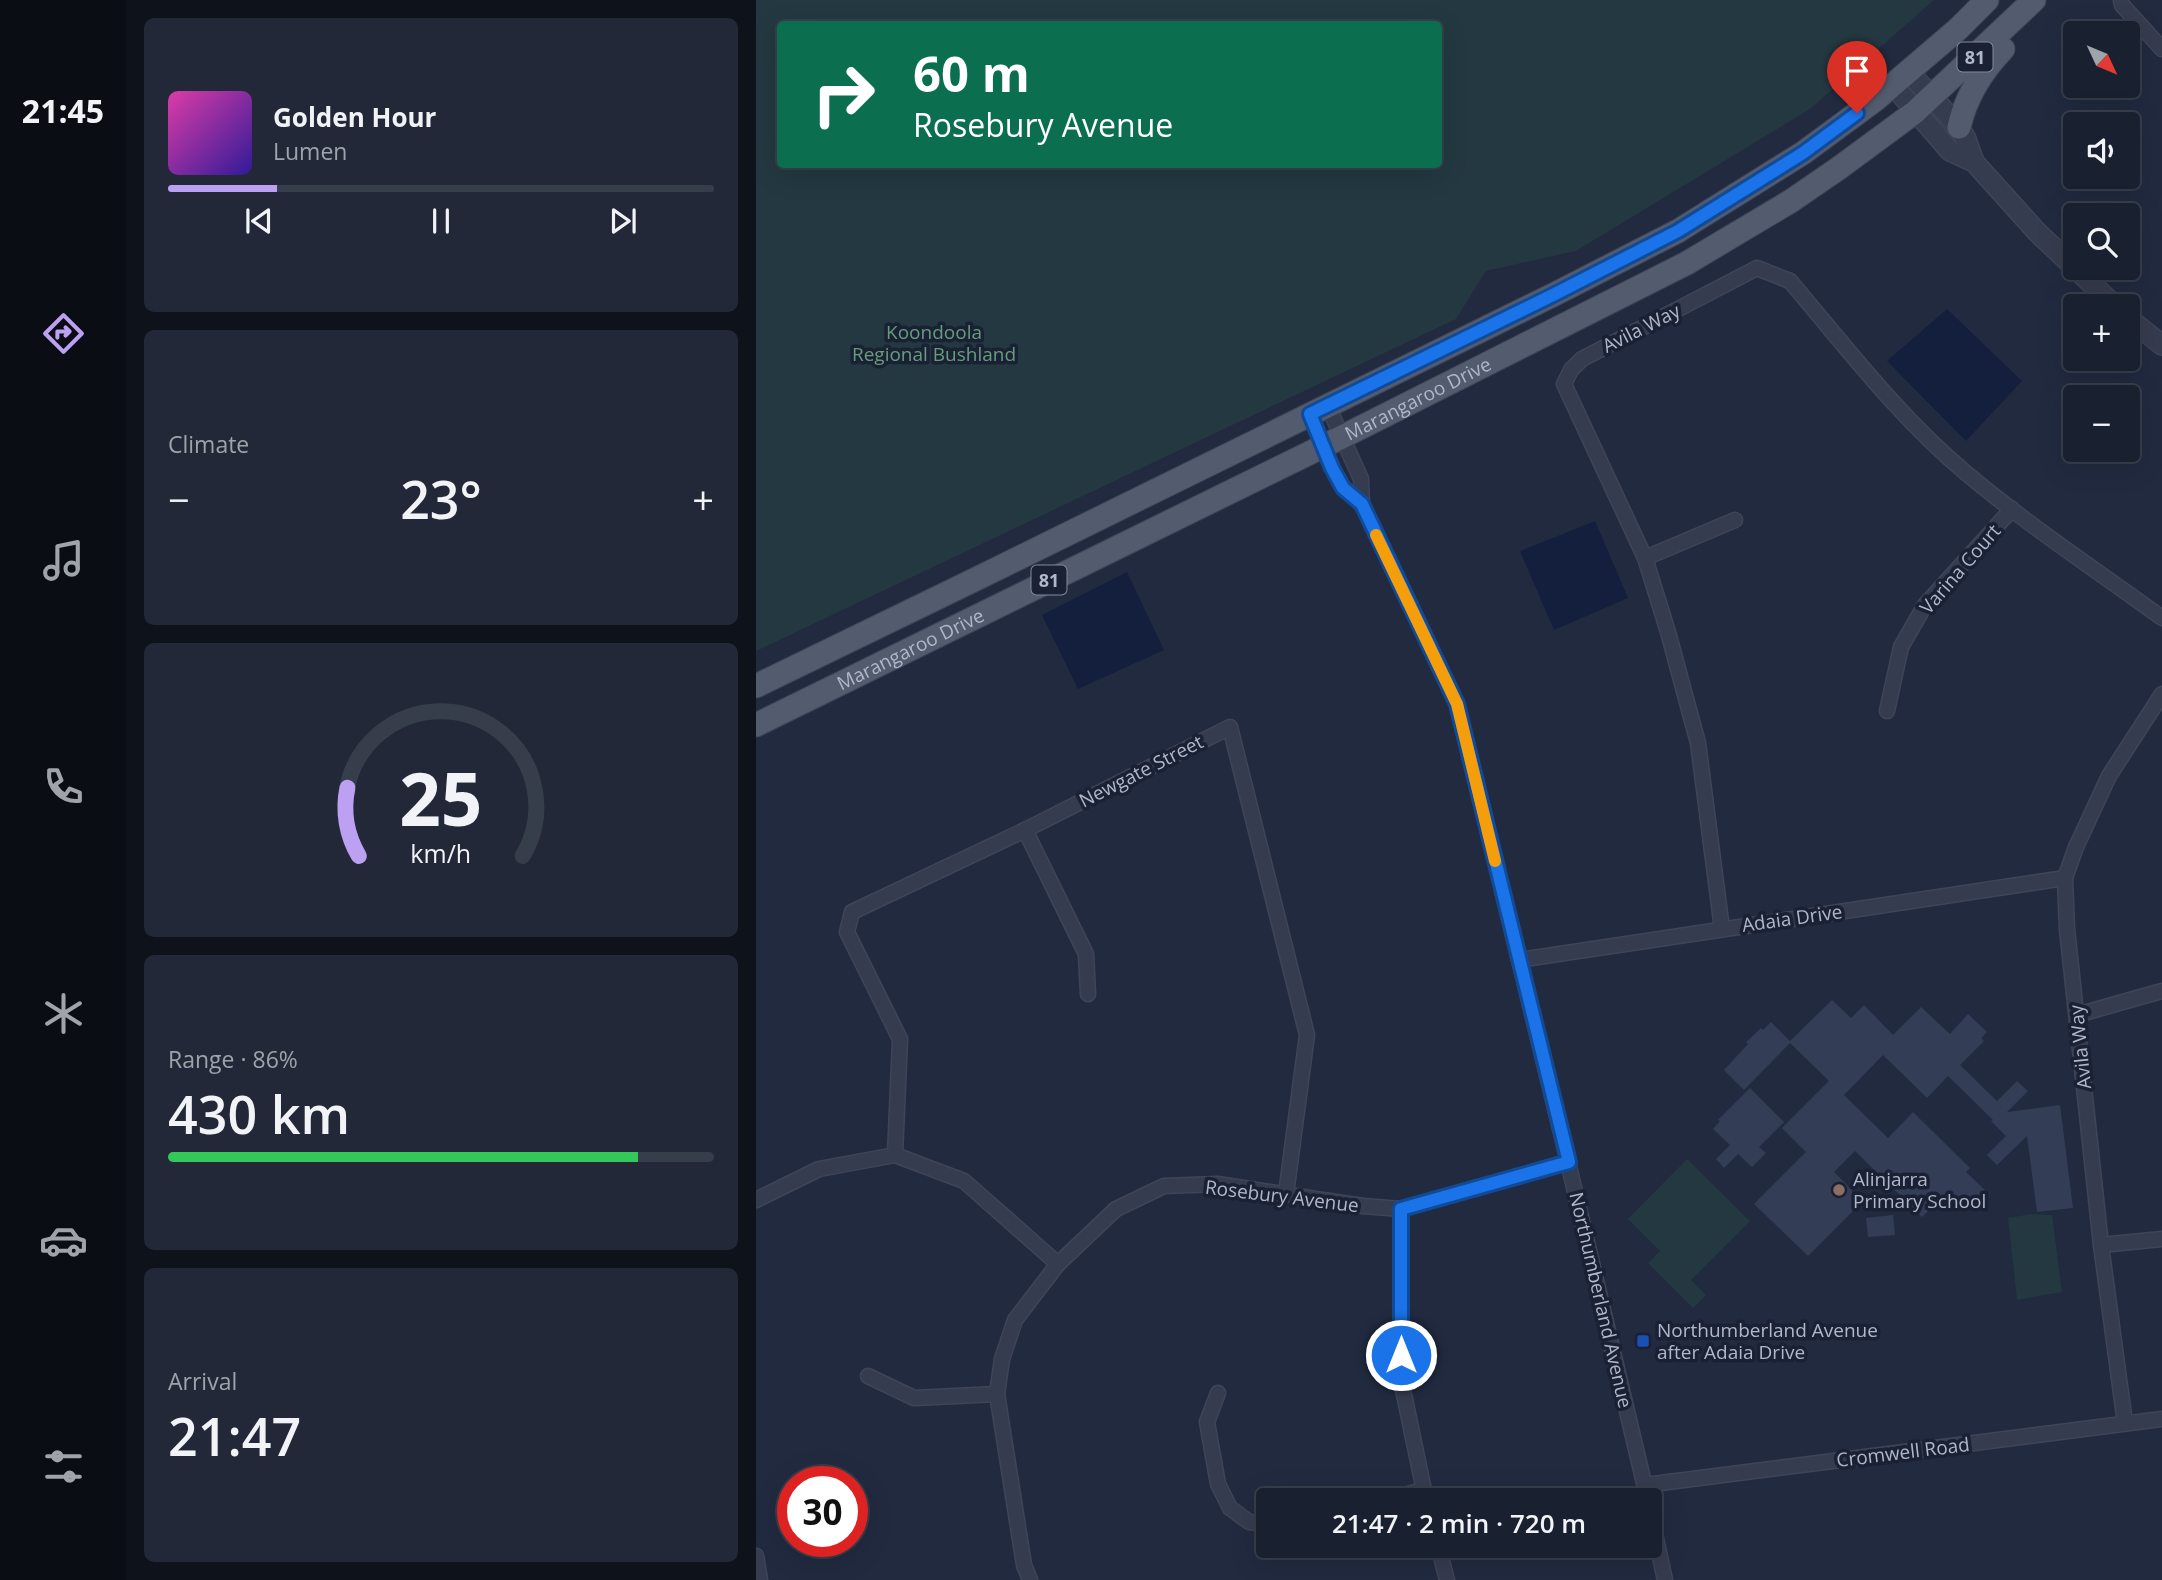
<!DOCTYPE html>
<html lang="en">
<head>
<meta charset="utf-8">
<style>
  body { margin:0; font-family:"Open Sans",sans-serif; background:#222837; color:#f1f3f6; height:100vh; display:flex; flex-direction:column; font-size:26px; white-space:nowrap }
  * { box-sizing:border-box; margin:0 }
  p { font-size:23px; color:#9fa3aa }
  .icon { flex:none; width:38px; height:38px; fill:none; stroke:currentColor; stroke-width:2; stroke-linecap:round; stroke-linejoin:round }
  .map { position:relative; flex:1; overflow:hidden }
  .details { display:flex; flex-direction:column; gap:18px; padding:18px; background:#0e121a; width:630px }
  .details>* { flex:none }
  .top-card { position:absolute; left:21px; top:21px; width:665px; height:147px; border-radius:7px; box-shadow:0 7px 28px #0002,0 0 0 2px #373e4b; background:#0b6e4f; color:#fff; overflow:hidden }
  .needle { width:46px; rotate:134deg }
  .buttons { position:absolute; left:1307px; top:21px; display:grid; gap:14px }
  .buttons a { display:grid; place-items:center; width:77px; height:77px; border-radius:7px; background:#19202f; box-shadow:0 7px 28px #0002,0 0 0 2px #373e4b; font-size:35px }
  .speed { position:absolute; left:21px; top:1466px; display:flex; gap:14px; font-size:35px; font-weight:700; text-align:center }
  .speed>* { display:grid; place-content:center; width:91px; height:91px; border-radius:50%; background:#19202f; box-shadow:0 7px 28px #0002,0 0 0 2px #373e4b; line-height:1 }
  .speed .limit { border:10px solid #d22; background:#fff; color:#111 }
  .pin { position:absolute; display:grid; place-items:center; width:60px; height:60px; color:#fff; margin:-72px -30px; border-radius:50% 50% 50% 0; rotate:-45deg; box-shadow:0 0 7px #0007 }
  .pin .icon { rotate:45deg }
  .me { position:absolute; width:77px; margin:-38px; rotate:0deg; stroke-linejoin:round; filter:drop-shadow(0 0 5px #0008) }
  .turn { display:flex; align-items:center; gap:24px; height:147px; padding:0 21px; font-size:32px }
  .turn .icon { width:91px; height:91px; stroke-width:2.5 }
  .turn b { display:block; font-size:49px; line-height:60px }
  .big { font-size:52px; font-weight:600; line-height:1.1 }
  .details .widget { flex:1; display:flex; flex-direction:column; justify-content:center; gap:10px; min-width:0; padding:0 24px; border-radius:10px; background:#222837 }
  .details .dial { align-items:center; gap:0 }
  .dial svg { height:182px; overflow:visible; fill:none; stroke:#373e4b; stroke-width:7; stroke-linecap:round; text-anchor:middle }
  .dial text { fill:#f1f3f6; stroke:none }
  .song { display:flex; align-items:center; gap:21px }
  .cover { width:84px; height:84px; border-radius:10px; background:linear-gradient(135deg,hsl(320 70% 55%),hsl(250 70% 35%)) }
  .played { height:7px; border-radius:4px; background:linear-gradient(90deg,#bca0f2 20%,#373e4b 20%) }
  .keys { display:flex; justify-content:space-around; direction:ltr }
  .heat { display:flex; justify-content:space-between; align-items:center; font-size:38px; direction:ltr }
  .charge { height:10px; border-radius:5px; background:linear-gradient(90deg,#34c759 86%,#373e4b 0) }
  .trip { position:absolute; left:500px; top:1488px; width:406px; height:70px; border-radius:7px; background:#19202f; box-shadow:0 7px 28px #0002,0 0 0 2px #373e4b; font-weight:600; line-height:70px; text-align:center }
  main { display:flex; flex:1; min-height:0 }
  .tabs { display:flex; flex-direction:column; width:126px; justify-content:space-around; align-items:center; background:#0a0d13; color:#9fa3aa }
  .tabs .icon { width:49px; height:49px }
  .tabs .active { color:#bca0f2 }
  .tabs b { font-size:32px; color:#f1f3f6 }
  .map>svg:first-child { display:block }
</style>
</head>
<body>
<main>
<nav class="tabs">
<b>21:45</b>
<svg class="icon active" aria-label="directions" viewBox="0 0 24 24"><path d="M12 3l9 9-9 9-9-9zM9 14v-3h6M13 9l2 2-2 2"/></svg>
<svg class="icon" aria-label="music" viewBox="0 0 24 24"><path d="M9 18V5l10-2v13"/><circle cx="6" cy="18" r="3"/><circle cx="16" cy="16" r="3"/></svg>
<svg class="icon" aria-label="phone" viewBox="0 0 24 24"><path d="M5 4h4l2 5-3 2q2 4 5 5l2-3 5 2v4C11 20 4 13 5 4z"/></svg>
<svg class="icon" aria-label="climate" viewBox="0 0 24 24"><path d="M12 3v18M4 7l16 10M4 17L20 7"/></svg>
<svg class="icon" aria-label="car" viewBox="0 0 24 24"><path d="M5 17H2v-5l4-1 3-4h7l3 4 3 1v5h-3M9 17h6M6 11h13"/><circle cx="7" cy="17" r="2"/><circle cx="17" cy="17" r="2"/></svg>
<svg class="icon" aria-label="filters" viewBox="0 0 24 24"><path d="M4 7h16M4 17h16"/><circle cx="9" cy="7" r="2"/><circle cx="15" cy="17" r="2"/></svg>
</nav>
<section class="details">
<div class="widget">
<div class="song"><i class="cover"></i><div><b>Golden Hour</b><p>Lumen</p></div></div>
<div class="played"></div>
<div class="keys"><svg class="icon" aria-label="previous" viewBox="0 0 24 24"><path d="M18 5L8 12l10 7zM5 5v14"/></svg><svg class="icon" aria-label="pause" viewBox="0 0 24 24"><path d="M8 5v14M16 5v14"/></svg><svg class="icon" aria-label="next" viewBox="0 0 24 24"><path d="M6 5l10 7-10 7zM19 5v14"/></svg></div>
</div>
<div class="widget"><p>Climate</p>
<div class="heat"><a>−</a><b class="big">23°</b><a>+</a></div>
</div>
<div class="widget dial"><svg viewBox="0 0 100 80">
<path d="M14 69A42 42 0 1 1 86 69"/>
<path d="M14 69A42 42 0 0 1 9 39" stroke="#bca0f2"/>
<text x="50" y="56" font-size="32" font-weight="700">25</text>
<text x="50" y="72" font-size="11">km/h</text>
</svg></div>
<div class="widget"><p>Range · 86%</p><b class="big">430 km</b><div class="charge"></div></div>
<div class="widget"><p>Arrival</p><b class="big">21:47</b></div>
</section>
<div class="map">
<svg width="1406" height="1580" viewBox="0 0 1406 1580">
  <rect width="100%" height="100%" fill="#212a3f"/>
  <g fill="#233840" fill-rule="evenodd">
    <path d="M 0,0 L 1178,0 L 1054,109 L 820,251 L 730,271 L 700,319 L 0,651 ZM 24,24 L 682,24 L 682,164 L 24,164 Z"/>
    <path d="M 931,1159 L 994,1221 L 935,1280 L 950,1295 L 937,1308 L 892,1263 L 904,1251 L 872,1219 Z"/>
    <path d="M 1275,1214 L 1296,1215 L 1306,1292 L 1261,1300 L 1252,1218 Z"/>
  </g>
  <g fill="#141f3e">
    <path d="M 1191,309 L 1266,381 L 1210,441 L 1131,361 Z"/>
    <path d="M 839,521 L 872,598 L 798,630 L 764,551 Z"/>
    <path d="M 371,572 L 408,650 L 322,689 L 286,615 Z"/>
  </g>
  <g fill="#333d56">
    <path d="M 1076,1000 L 1095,1018 L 1108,1005 L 1137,1035 L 1165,1007 L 1194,1034 L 1212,1014 L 1231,1032 L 1225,1038 L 1228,1041 L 1204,1065 L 1241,1101 L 1261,1081 L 1272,1091 L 1251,1112 L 1304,1105 L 1317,1208 L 1281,1212 L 1271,1136 L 1241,1165 L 1231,1155 L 1250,1136 L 1235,1121 L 1237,1120 L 1192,1076 L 1171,1098 L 1127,1055 L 1088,1095 L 1132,1138 L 1157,1112 L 1214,1168 L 1210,1172 L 1229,1190 L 1211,1209 L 1193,1190 L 1166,1217 L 1099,1151 L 1078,1172 L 1096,1190 L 1096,1197 L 1101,1207 L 1052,1256 L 998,1204 L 1050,1152 L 1026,1128 L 1073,1081 L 1034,1043 L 988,1090 L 968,1070 L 992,1044 L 990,1042 L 1005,1028 L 1007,1030 L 1015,1022 L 1034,1041 Z"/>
    <path d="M 994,1088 L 1028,1122 L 1003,1147 L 1010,1153 L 996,1167 L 982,1154 L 968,1168 L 960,1159 L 974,1145 L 957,1129 L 964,1121 L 962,1120 Z"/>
    <path d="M 1137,1215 L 1139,1235 L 1112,1237 L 1110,1218 Z"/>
  </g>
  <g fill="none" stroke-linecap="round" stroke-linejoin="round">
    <g stroke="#3f4558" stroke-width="17">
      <g id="minor">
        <path d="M 1365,0 L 1366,5 L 1406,49"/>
        <path d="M 572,406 L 605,479 L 606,504"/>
        <path d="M 554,414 L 577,469 L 587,488 L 606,504 L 701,704 L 812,1162 L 892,1500"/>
        <path d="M 889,558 L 979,520"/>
        <path d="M 1131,711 L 1145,647 L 1169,605 L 1256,509"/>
        <path d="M 269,830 L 330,954 L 332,994"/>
        <path d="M 966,929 L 942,743 L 912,632 L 889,558 L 808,384 L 815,370 L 826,359 L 1001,268 L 1034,281 C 1090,347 1143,417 1210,473 C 1272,525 1340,570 1406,618"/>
        <path d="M 763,960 L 1309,878"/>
        <path d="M 1321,1015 L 1406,991"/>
        <path d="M 139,1155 L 144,1039 L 91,932 L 96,912 L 269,830 L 474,727 L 551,1035 L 530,1194"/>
        <path d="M 0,1200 L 63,1169 L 139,1155 L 208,1181 L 302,1264"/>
        <path d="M 645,1209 L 645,1380 L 670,1500"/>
        <path d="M 1345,1245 L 1406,1239"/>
        <path d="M 112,1376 L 158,1398 L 241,1394"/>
        <path d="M 462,1393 L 451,1422 L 462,1484 L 474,1508 L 493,1522 L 513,1524"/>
        <path d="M 1369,1423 L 1345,1245 L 1311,929 L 1309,878 L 1320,847 L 1353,776 L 1406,694"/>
        <path d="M 889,1485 L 1406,1419"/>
        <path d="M 627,1500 L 668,1490"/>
        <path d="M 894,1511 L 909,1580"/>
        <path d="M 682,1545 L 691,1580"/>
        <path d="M 0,1556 L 4,1580"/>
        <path d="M 274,1580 L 268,1565 L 241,1394 L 246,1359 L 259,1320 L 302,1264 L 360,1209 L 408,1186 L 461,1184 L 607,1206 L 645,1209 L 812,1162"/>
      </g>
    </g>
    <g stroke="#3f4558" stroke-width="22">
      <g id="tertiary">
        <path d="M 1153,72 L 1203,127 L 1210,139 L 1218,162"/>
        <path d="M 1137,85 L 1194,151 L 1218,162 L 1281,232 L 1359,306"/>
        <path d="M 1372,318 L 1406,345"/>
      </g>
    </g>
    <g stroke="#3f4558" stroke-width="25">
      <g id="primary">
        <path d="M 1203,127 C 1210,96 1225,72 1247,49"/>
        <path d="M 0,686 L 218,580 L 797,295 L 922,231 L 1047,153 L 1119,100 L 1202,29 L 1231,0"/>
        <path id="s1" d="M 0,725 L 586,437 L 931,263 L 1035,201 L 1083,168 L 1159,112 L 1278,0"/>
      </g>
    </g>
    <use href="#minor" stroke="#363c4f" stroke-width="14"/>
    <use href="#tertiary" stroke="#363c4f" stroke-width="19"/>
    <use href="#primary" stroke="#535b6f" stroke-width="23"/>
  </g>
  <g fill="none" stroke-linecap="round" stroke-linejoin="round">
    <g stroke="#114b97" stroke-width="18">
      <path id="route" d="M 645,1355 L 645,1209 L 813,1162 L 701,704 L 606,504 L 587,488 L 576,468 L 554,414 L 797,295 L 922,231 L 1047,153 L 1101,113"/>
    </g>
    <use href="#route" stroke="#1a73e8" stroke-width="12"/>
    <path stroke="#f59e0b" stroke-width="12" d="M 620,535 L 701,704 L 739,861"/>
  </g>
  <circle fill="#8d6e63" stroke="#1b2134" stroke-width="2.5" cx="1083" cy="1190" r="7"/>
  <rect fill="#1a4fb4" stroke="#1b2134" stroke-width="2.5" x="880" y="1334" width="14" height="14" rx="3.5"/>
  <g text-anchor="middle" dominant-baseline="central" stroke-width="7" stroke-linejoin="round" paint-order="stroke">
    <g fill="#1b2134" stroke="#848a9d" stroke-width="2">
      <rect x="1201.5" y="42.5" width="35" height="29" rx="5"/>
      <rect x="275.5" y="565.5" width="35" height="29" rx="5"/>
    </g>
    <g font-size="18" font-weight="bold" fill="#b1b7ca">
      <text x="1219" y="57">81</text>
      <text x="293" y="580">81</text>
    </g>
    <g font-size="19" fill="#b1b7ca" stroke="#1b2134">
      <text transform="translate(885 328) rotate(-27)">Avila Way</text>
      <text stroke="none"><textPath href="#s1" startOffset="738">Marangaroo Drive</textPath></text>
      <text transform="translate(1204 569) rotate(-49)">Varina Court</text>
      <text stroke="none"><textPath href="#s1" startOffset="172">Marangaroo Drive</textPath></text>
      <text transform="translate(385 771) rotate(-27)">Newgate Street</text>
      <text transform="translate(1036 918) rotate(-8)">Adaia Drive</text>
      <text transform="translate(1324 1047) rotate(-96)">Avila Way</text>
      <text transform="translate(526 1196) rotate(7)">Rosebury Avenue</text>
      <text transform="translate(845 1300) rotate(77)">Northumberland Avenue</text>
      <text transform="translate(1147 1452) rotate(-7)">Cromwell Road</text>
    </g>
    <g font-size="19" fill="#669d7b" stroke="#1b2134">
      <text x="178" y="332">Koondoola<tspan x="178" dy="22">Regional Bushland</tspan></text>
    </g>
    <g font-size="19" fill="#b1b7ca" stroke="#1b2134" text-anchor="start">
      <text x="1097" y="1179">Alinjarra<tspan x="1097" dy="22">Primary School</tspan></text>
      <text x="901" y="1330">Northumberland Avenue<tspan x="901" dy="22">after Adaia Drive</tspan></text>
    </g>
  </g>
</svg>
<div class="buttons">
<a><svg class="needle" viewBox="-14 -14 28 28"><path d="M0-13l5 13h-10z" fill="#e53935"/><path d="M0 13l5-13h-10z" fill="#9fa3aa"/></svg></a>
<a><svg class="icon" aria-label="sound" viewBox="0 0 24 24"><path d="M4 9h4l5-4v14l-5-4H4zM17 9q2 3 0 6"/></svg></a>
<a><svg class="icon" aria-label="search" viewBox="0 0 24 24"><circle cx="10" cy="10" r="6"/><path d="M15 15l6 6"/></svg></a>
<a>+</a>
<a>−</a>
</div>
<div class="speed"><div class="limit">30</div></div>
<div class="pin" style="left:1101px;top:113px;background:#d93025"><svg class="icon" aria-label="arrive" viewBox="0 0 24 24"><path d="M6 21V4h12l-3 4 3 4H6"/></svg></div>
<svg class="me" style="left:645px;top:1355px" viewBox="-20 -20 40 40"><circle r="17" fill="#1a73e8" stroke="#fff" stroke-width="3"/><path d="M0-11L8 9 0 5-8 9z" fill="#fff"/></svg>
<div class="trip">21:47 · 2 min · 720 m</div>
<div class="top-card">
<div class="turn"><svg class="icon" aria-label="right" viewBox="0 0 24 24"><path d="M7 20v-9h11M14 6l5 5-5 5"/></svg><div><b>60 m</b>Rosebury Avenue</div></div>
</div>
</div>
</main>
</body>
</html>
